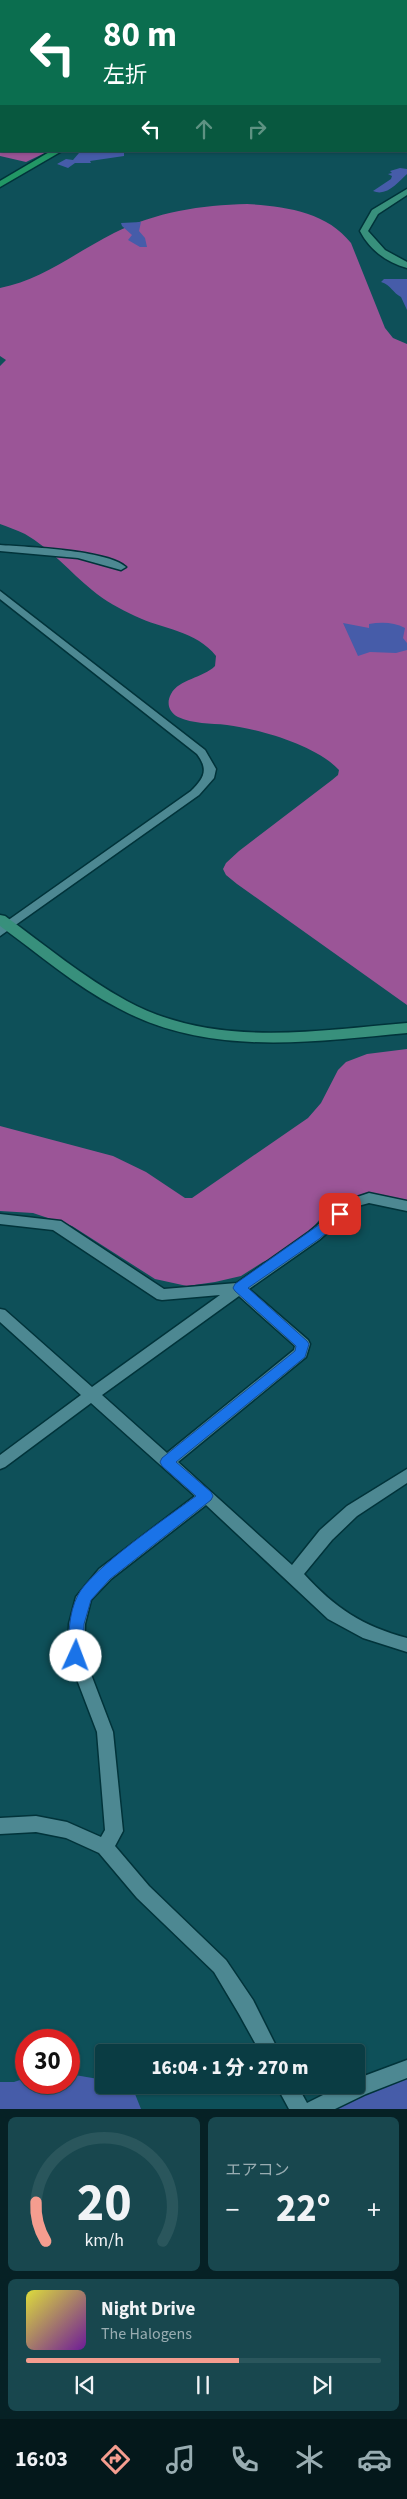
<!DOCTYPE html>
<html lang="ja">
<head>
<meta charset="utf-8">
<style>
  body { margin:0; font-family:"Source Sans 3","Noto Sans JP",sans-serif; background:#18474e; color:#f1f3f6; height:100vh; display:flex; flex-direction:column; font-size:19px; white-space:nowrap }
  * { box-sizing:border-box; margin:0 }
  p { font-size:16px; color:#99adb2 }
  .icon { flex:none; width:28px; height:28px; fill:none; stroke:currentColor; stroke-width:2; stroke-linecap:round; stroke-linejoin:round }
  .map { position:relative; height:2109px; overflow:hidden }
  .details { display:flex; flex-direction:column; gap:8px; padding:8px; background:#062125; flex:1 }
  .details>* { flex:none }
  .hud { position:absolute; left:0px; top:0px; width:408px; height:152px; box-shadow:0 1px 4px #0004,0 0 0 1px #2a565c; background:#0b6e4f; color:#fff; overflow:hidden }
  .speed { position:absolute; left:15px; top:2029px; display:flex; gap:10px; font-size:25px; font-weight:700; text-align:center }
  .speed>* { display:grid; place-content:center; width:65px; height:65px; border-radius:50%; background:#0a3c43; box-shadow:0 1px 4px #0004,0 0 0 1px #2a565c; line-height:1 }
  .speed .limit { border:8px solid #d22; background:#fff; color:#111 }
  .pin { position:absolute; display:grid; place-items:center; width:42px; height:42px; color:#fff; margin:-21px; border-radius:10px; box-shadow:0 2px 8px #0006 }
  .me { position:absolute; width:55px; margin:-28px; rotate:2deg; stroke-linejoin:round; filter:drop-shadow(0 0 4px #0008) }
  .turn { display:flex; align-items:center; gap:18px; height:105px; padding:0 20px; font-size:22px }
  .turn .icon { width:65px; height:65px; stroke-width:2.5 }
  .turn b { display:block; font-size:35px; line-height:42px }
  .lanes { display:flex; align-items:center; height:48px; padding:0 20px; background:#0003; justify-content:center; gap:25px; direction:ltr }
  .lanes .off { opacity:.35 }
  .big { font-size:38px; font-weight:800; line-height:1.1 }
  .details .widget { flex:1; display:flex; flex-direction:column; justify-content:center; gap:8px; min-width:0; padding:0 18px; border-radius:8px; background:#18474e }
  .details .dial { align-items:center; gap:0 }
  .dial svg { height:130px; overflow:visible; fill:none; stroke:#2a565c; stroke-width:7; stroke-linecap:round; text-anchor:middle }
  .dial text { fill:#f1f3f6; stroke:none }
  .song { display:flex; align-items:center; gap:15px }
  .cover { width:60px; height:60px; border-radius:8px; background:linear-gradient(135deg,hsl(60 70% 55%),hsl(280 70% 35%)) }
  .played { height:5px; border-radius:2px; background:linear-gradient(90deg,#f59d8f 60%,#2a565c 60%) }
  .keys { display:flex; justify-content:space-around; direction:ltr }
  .heat { display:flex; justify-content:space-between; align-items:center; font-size:28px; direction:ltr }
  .details .tiles { flex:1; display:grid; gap:8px; grid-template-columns:1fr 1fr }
  .widget:last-child { grid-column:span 2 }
  .trip { position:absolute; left:95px; top:2044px; width:270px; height:50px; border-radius:5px; background:#0a3c43; box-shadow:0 1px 4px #0004,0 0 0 1px #2a565c; font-weight:800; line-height:50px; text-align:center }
  .tabs { display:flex; height:80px; justify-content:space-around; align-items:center; background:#04181b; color:#99adb2 }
  .tabs .icon { width:35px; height:35px }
  .tabs .on { color:#f59d8f }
  .tabs b { font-size:22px; color:#f1f3f6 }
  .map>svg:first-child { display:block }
</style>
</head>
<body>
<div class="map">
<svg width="407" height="2109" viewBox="0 0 407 2109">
  <rect width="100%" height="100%" fill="#0e5059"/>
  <g fill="#9b5597">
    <path d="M 0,0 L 108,0 L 1,1 L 1,151 L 49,151 L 26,162 L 0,156 Z"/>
    <path d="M 206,0 L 406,0 L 203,1 Z"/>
    <path d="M 247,204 C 284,206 327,212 351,243 L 385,328 L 393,338 L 407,344 L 407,1005 L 237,884 L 226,875 L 223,869 L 226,863 L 239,851 L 332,780 L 338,775 L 339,770 C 316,745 259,729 227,725 C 210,723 193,724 178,717 C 169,712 166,703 171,694 C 179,679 203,678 215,666 L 216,656 C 197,631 162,629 135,616 C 120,609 105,601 92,590 C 70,572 50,548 25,534 C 17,530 8,527 0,524 L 0,366 L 6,360 L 0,356 L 0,288 C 42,280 76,252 114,233 C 156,212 201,205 247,204 Z"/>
    <path d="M 407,1049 L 407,1200 L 371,1196 L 353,1196 L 344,1199 L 329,1208 L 297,1247 L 263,1262 L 241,1276 L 215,1282 L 187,1286 L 155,1279 L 72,1226 L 33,1213 L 0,1211 L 0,1126 L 113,1156 L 146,1172 L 185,1198 L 192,1198 L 308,1118 L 321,1103 L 338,1070 L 346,1062 L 367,1054 Z"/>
  </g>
  <g fill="#465ca9">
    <path d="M 87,151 L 124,151 L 124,156 L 90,161 L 91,163 L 75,163 L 68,168 L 57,164 L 66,159 L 73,160 L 79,153 Z"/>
    <path d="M 400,168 L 407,169 L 407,174 C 398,182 387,197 373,191 L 391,179 L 392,176 L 388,174 L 392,173 L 390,171 Z"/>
    <path d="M 141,222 L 139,231 L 145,238 L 147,247 L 140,247 L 128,240 L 132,235 L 122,226 L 121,223 Z"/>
    <path d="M 384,279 L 407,279 L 407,310 L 401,297 C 393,293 391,285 381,282 Z"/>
    <path d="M 343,623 L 369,628 L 369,624 C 381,622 394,622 405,628 L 403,638 L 407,643 L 407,650 L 396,653 L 370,652 L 358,656 Z"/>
  </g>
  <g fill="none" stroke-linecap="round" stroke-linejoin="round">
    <g fill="#465ca9" fill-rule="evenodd">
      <path d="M 407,2067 L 407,2109 L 328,2109 L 334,2094 Z"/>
      <path d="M 69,2074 L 104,2080 L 104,2085 L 115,2085 L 135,2094 L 141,2109 L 0,2109 L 0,2082 L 14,2082 L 26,2078 L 26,2082 L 69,2082 Z"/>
    </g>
    <g stroke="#01333a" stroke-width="3">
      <g id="street">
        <path d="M 121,0 L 127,0 L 128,1 L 122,1 Z"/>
        <path d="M 0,545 C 27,547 107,550 126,567 L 121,570 L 78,558 L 0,551 Z"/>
        <path d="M 0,591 L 205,750 L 216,769 L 214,778 L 199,795 L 0,936 L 0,926 L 191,791 C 204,778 209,770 197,754 L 0,599 Z"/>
        <path d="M 369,1193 L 407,1201 L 407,1211 L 369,1203 L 358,1206 L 319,1240 L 249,1289 L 308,1340 L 310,1344 L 306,1357 L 178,1462 L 292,1565 L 320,1530 L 347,1506 L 407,1469 L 407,1483 L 357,1516 L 332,1540 L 304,1574 C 335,1608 362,1626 407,1638 L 407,1652 L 363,1638 L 328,1619 L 206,1505 L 111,1579 L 91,1600 L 85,1624 L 84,1656 L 113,1732 L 123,1831 L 115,1846 L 149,1886 L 226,1960 L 253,2000 L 279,2052 L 260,2052 L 239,2014 L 214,1972 L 137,1898 L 99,1853 L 66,1838 L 36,1832 L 0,1834 L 0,1818 L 36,1816 L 67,1822 L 101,1837 L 105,1830 L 97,1732 L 68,1656 L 69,1624 L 76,1597 L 99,1569 L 195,1496 L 91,1403 L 5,1467 L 0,1469 L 0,1455 L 81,1395 L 0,1322 L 0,1309 L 5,1310 L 92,1387 L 220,1295 L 162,1300 L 157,1299 L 53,1230 L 0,1224 L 0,1214 L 61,1221 L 164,1289 L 237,1283 L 309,1232 L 348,1200 ZM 239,1296 L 295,1346 L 294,1350 L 167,1453 L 102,1395 Z"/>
        <path d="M 407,2060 L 407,2078 L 366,2094 L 335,2109 L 289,2109 L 276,2085 L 297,2085 L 307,2103 L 343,2085 L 356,2085 L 356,2079 Z"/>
      </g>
    </g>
    <g stroke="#01333a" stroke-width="3">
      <g id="secondary">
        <rect x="406" y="71" width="1" height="4"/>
        <path d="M 407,189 L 407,195 L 378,214 L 368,231 L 385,250 L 407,262 L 407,268 C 386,262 370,250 360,231 L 372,210 Z"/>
        <path d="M 0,915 L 5,916 C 45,945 83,977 127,1001 C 213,1048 314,1031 407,1023 L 407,1033 C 310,1042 208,1057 118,1008 C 75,986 39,954 0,926 Z"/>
      </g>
    </g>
    <g stroke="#01333a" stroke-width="3">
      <g id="primary">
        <rect x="406" y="12" width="1" height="4"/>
        <path d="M 51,151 L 62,151 L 0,187 L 0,181 Z"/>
      </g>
    </g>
    <use href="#street" fill="#4d8892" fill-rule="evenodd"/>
    <use href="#secondary" fill="#38907c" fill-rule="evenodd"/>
    <use href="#primary" fill="#229765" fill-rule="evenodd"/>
  </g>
  <path fill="#1a73e8" stroke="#114b97" d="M 340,1210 L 346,1214 L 345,1217 L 319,1239 L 248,1288 L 307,1341 L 309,1344 L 305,1357 L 176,1462 L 211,1492 L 213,1496 L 211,1500 L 110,1579 L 91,1600 L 84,1624 L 83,1656 L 81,1661 L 76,1663 L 70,1661 L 68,1656 C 69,1636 68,1614 78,1595 C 91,1569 169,1516 196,1496 L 162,1466 L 160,1462 L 162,1458 L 295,1351 L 296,1346 L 235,1291 L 233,1288 L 235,1284 Z"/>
</svg>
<div class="speed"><div class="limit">30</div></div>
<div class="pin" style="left:340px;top:1214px;background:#d93025"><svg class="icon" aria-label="arrive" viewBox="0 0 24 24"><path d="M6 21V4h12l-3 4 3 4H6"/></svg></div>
<svg class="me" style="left:76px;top:1656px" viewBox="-20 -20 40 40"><circle r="19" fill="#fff"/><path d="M0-13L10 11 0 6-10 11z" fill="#1a73e8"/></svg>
<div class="trip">16:04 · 1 分 · 270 m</div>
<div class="hud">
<div class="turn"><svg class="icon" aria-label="left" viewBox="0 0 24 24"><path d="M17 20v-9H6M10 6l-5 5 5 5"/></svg><div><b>80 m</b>左折</div></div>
<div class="lanes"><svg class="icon" aria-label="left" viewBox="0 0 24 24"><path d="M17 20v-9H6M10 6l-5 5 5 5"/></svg><svg class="icon off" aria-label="ahead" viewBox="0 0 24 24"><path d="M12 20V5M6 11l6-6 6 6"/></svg><svg class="icon off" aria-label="right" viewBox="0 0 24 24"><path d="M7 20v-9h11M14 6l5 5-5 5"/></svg></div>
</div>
</div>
<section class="details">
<div class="tiles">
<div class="widget dial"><svg viewBox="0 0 100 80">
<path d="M14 69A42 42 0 1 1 86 69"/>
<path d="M14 69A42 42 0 0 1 8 45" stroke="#f59d8f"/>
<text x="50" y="56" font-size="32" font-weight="700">20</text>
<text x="50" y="72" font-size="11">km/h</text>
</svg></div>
<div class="widget"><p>エアコン</p>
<div class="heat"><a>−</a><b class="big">22°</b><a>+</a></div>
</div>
<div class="widget">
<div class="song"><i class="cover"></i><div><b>Night Drive</b><p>The Halogens</p></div></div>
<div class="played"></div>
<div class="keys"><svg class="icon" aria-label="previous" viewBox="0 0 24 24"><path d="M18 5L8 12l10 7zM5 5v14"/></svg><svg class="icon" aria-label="pause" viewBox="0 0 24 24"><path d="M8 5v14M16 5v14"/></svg><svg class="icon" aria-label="next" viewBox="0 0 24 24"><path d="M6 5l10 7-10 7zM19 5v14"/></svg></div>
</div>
</div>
</section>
<nav class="tabs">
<b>16:03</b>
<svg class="icon on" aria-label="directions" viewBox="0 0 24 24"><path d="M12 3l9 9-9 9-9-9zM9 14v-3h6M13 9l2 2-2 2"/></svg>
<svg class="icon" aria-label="music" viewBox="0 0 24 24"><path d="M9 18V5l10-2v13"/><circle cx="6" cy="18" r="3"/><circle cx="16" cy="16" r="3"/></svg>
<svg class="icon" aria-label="phone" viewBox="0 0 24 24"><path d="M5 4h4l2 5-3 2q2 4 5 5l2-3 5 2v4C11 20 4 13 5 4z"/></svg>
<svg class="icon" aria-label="climate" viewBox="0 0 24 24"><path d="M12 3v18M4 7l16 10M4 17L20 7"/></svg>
<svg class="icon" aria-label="car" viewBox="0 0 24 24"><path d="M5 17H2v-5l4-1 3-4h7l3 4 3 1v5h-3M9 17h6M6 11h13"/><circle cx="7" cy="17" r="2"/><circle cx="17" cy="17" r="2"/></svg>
</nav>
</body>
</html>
